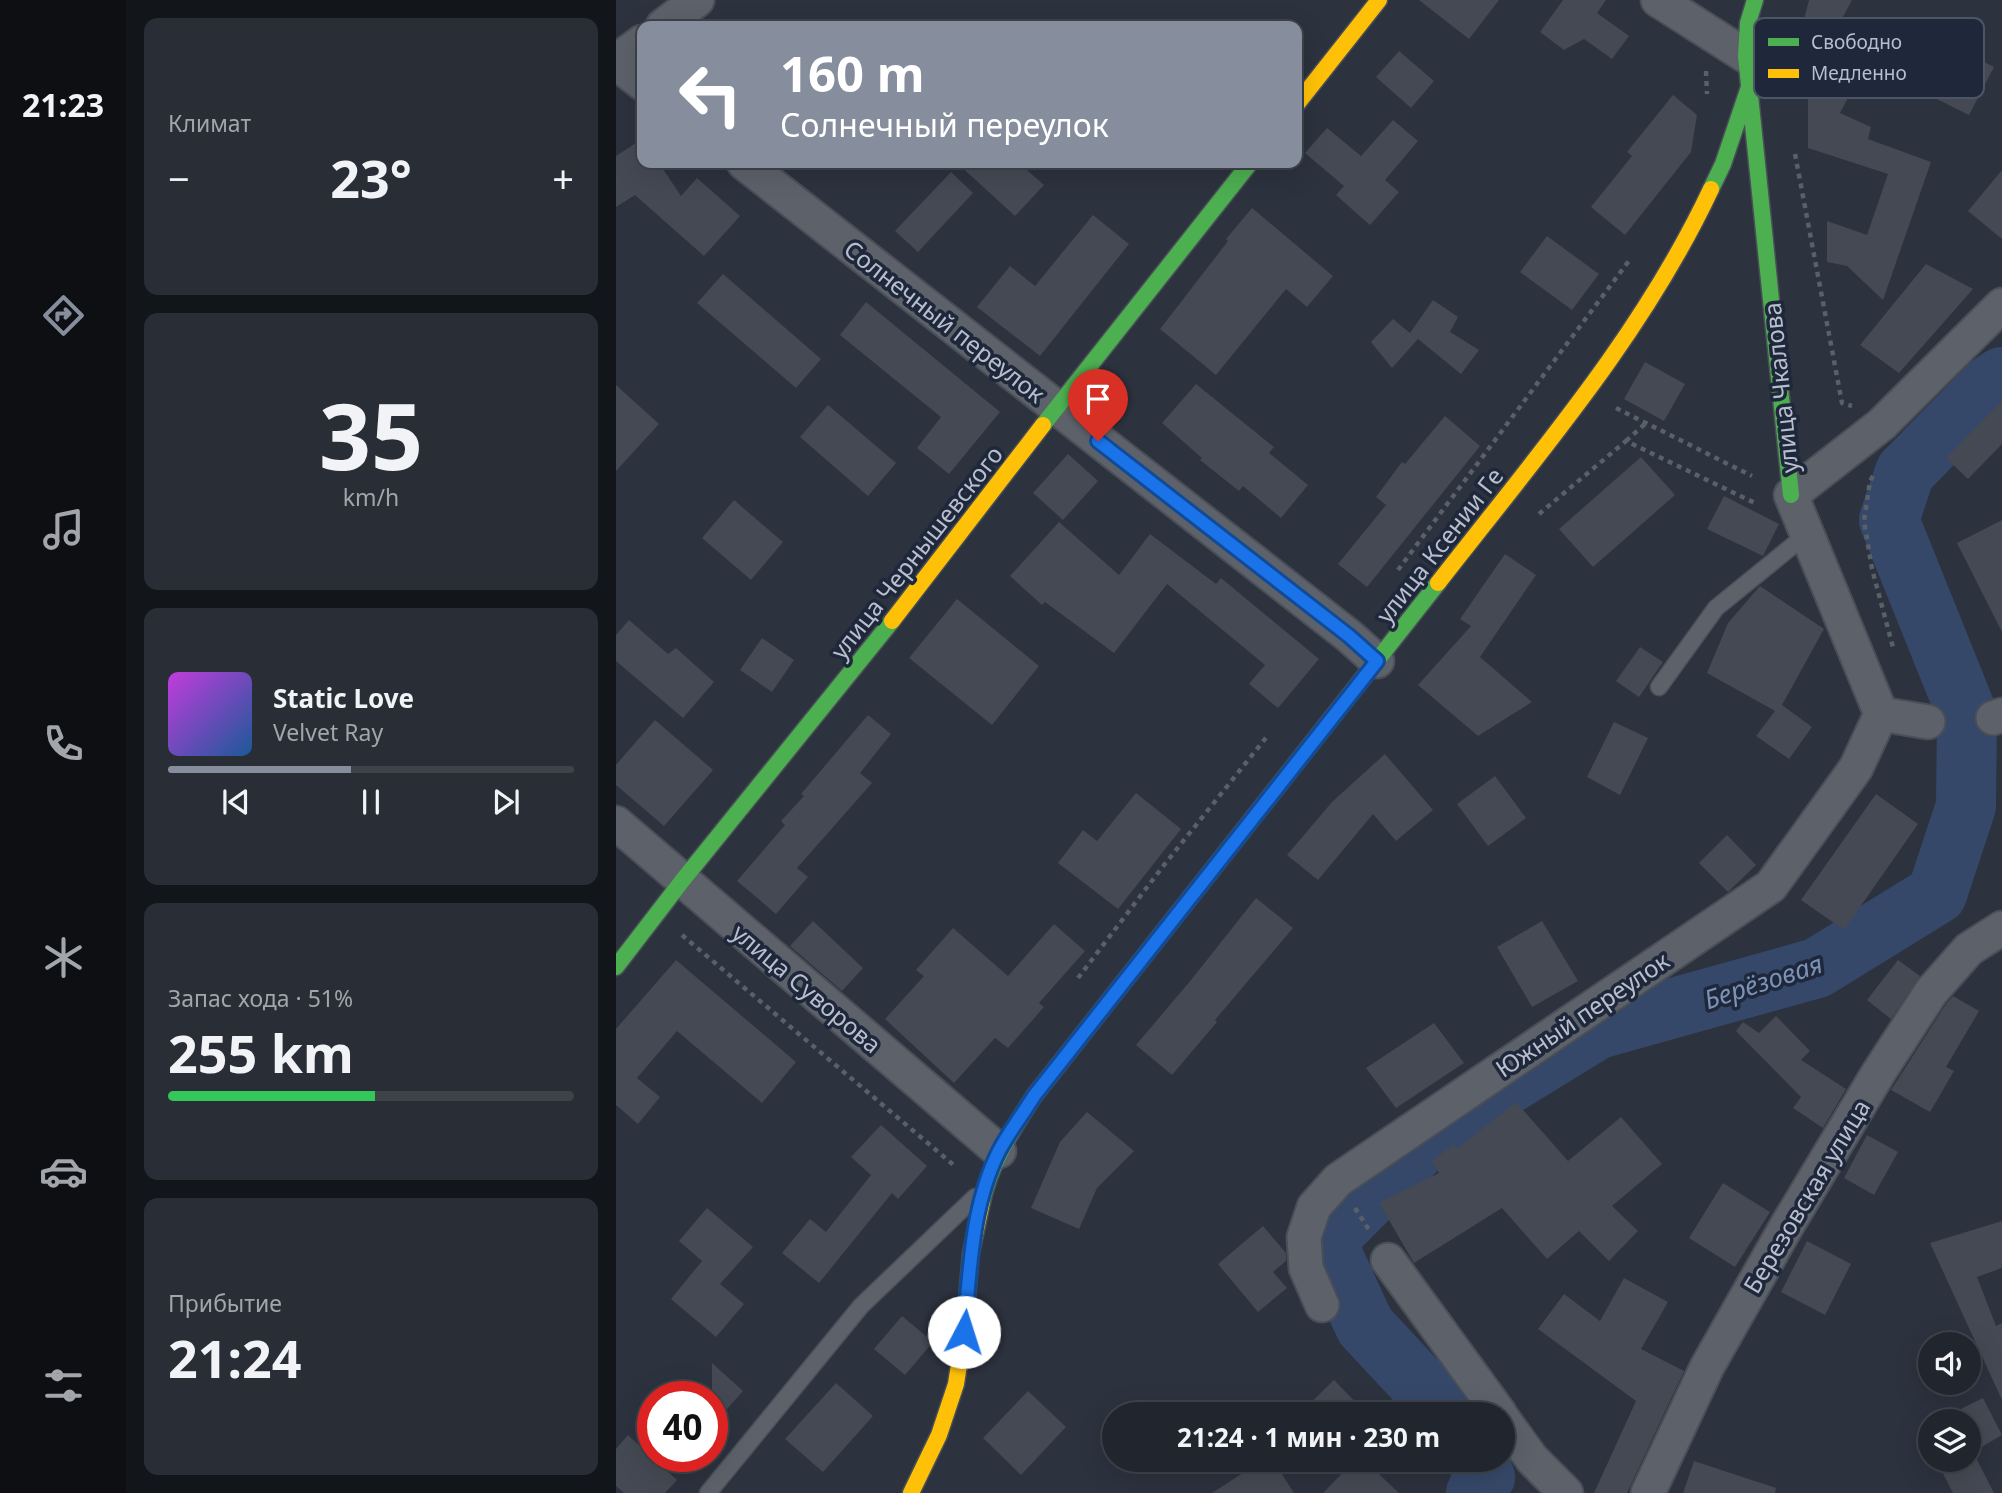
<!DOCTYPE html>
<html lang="ru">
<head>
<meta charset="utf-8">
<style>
  body { margin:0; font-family:"Noto Sans",sans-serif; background:#292e36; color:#f1f3f6; height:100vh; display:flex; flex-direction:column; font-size:26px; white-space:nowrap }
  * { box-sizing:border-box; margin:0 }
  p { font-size:23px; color:#a2a5aa }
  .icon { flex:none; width:38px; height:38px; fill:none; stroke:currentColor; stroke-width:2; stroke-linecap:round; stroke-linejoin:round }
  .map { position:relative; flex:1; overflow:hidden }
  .details { display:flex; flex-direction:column; gap:18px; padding:18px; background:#121519; width:490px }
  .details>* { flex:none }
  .guide { position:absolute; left:21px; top:21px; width:665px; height:147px; border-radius:14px; box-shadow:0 7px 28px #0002,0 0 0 2px #3e434a; background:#868d9c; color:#fff; overflow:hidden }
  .controls { position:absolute; left:1302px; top:1332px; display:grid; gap:14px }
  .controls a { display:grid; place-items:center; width:63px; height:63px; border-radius:50%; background:#21262e; box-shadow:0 7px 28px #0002,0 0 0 2px #3e434a; font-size:35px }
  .speed { position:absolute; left:21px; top:1381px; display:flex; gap:14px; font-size:35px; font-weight:700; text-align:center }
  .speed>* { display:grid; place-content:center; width:91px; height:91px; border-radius:50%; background:#21262e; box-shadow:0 7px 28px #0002,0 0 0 2px #3e434a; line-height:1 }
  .speed .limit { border:10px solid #d22; background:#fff; color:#111 }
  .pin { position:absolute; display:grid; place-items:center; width:60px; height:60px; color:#fff; margin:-72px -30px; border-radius:50% 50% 50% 0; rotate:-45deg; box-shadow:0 0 7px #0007 }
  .pin .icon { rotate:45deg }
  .me { position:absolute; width:77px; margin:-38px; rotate:5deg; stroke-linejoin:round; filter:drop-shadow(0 0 5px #0008) }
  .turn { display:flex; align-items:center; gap:24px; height:147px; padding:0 28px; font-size:32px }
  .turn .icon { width:91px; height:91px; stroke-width:2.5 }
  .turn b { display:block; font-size:49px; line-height:60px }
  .big { font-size:52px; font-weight:700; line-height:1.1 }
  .details .card { flex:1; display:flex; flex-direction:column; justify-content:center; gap:10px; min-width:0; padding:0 24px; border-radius:14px; background:#292e36 }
  .details .dial { align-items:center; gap:0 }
  .dial b { font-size:91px; line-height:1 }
  .song { display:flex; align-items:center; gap:21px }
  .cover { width:84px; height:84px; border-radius:10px; background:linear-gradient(135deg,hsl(290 70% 55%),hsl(210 70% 35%)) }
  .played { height:7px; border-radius:4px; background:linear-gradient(90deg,#868d9c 45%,#3e434a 45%) }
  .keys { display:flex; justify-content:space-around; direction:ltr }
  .heat { display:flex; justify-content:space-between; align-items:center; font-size:38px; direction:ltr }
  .charge { height:10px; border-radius:5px; background:linear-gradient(90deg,#34c759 51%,#3e434a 0) }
  .trip { position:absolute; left:486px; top:1402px; width:413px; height:70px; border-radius:35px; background:#21262e; box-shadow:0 7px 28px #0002,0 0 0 2px #3e434a; font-weight:700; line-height:70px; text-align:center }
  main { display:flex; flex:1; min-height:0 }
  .tab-bar { display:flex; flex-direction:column; width:126px; justify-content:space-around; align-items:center; background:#0d0f12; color:#a2a5aa }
  .tab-bar .icon { width:49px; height:49px }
  .tab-bar .on { color:#868d9c }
  .tab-bar b { font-size:32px; color:#f1f3f6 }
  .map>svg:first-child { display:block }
</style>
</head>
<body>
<main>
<nav class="tab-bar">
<b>21:23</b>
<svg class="icon on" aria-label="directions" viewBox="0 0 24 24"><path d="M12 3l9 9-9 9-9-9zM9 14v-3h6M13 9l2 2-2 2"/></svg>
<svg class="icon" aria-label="music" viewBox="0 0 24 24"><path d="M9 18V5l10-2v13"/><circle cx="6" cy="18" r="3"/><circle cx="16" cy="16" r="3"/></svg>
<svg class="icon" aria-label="phone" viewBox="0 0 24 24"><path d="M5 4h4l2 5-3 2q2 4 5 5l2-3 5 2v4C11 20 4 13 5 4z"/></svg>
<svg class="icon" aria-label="climate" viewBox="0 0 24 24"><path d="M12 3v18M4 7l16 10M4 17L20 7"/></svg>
<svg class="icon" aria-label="car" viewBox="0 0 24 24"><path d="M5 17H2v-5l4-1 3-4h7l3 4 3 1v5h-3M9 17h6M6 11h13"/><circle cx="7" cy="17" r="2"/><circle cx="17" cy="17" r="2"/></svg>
<svg class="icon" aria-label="filters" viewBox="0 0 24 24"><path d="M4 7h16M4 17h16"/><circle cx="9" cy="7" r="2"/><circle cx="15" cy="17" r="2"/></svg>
</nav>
<section class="details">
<div class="card"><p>Климат</p>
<div class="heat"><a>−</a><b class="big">23°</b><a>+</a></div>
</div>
<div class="card dial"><b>35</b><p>km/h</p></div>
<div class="card">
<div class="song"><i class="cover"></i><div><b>Static Love</b><p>Velvet Ray</p></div></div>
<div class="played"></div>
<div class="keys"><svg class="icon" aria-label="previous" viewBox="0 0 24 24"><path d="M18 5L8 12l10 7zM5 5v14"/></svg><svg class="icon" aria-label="pause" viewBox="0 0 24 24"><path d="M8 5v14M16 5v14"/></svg><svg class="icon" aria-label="next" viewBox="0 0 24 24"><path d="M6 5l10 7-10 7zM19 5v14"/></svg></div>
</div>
<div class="card"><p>Запас хода · 51%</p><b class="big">255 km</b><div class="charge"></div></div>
<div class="card"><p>Прибытие</p><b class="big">21:24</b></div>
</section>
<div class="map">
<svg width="1386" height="1493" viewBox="0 0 1386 1493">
  <rect width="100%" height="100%" fill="#2c323e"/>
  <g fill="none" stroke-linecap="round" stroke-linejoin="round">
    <g stroke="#364869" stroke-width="60">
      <path d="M 831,1414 L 749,1326 L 710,1241 L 825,1125 L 982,1029 L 1201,968 L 1321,894 L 1350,806 L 1351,714 L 1273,520 L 1289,472 L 1374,385 L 1386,377"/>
      <path d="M 860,1493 L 869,1477 L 861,1460"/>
    </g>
  </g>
  <g fill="#444953">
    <path d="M 803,0 L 883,0 L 853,39 Z"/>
    <path d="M 947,0 L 990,0 L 981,13 L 1013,36 L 996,59 L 968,39 L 948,50 L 924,32 Z"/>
    <path d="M 1193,0 L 1236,0 L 1211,47 L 1249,66 L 1224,113 L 1255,127 L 1252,139 L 1315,162 L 1267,300 L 1231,266 L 1211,262 L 1211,221 L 1251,235 L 1272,174 L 1192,148 L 1192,75 L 1176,66 Z"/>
    <path d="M 1324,39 L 1378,67 L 1353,115 L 1299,88 Z"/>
    <path d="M 783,51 L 818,81 L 795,108 L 760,77 Z"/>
    <path d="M 1057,95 L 1081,115 L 1075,152 L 1009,235 L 975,207 L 1016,156 L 1011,152 Z"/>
    <path d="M 777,120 L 802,141 L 769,180 L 783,192 L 754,225 L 720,195 L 728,186 L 689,153 L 711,128 L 745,156 Z"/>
    <path d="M 26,139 L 26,163 L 43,163 L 65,196 L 81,178 L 124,216 L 88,256 L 19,195 L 0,207 L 0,156 Z"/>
    <path d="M 341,163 L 403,163 L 428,185 L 399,216 Z"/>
    <path d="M 1386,170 L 1386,239 L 1352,211 Z"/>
    <path d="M 335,172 L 357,193 L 302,252 L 279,231 Z"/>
    <path d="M 636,208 L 717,276 L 691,307 L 670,289 L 600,375 L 544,329 L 612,241 L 610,239 Z"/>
    <path d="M 477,215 L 513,244 L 424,356 L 361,307 L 394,266 L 419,286 Z"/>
    <path d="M 931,236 L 983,274 L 956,310 L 904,272 Z"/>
    <path d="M 1310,264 L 1357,289 L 1283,373 L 1244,345 Z"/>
    <path d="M 107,274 L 205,359 L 180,388 L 81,303 Z"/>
    <path d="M 817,300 L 842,317 L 834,332 L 863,350 L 845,374 L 802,339 L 776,368 L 755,342 L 777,319 L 794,333 Z"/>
    <path d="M 250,302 L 384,412 L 333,474 L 301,448 L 325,417 L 224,335 Z"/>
    <path d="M 1029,362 L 1069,384 L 1048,421 L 1008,399 Z"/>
    <path d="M 580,384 L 658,447 L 653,453 L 692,485 L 665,518 L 627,486 L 623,491 L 584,460 L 586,458 L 546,423 Z"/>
    <path d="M 0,385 L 43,424 L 0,471 Z"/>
    <path d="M 1386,401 L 1386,444 L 1352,479 L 1330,458 Z"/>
    <path d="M 212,405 L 280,463 L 252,496 L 184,437 Z"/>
    <path d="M 829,416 L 864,446 L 751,587 L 722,564 L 770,505 L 760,497 L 786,462 L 789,464 Z"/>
    <path d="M 452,454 L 482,481 L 447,520 L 417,493 Z"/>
    <path d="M 1025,457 L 1059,495 L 977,567 L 943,529 Z"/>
    <path d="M 1108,496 L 1163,524 L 1147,556 L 1091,529 Z"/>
    <path d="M 118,500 L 167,542 L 135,580 L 86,538 Z"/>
    <path d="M 1386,520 L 1386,632 L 1341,543 Z"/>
    <path d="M 443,522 L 503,575 L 534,534 L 600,584 L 605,578 L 703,659 L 662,708 L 633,684 L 649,665 L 551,584 L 498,653 L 429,602 L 426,605 L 394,576 Z"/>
    <path d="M 889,554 L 920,575 L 864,657 L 916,702 L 862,736 L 802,685 L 855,626 L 844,619 Z"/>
    <path d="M 1144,586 L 1208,629 L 1166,705 L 1196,727 L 1173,759 L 1140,736 L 1159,711 L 1091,673 L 1112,623 Z"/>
    <path d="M 341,599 L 423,666 L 376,725 L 293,658 Z"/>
    <path d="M 13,620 L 52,654 L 60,648 L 98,682 L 67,718 L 0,661 L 0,635 Z"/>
    <path d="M 146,638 L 178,660 L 156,692 L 124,670 Z"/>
    <path d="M 1024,647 L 1047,662 L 1023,697 L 1000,681 Z"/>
    <path d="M 252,715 L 275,734 L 244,773 L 256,783 L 181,868 L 192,877 L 160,914 L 121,881 L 169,825 L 165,821 L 188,796 L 185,794 Z"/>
    <path d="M 39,720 L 97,770 L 48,826 L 0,785 L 0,765 Z"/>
    <path d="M 998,722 L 1032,738 L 1004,795 L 971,777 Z"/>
    <path d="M 769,754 L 817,810 L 780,841 L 757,814 L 702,880 L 671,855 L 716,802 Z"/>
    <path d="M 879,776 L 910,818 L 872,846 L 841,804 Z"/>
    <path d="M 520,793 L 565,829 L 502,909 L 442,863 L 467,830 L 481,841 Z"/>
    <path d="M 1260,794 L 1302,824 L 1228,930 L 1185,900 Z"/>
    <path d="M 1111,835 L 1140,865 L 1112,892 L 1083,863 Z"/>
    <path d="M 640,898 L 677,928 L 599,1020 L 601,1022 L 556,1075 L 520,1045 L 575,980 Z"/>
    <path d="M 197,921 L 247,968 L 226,991 L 174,946 Z"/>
    <path d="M 926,921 L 962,981 L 916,1007 L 881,947 Z"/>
    <path d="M 438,924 L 469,951 L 423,1003 L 428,1007 L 392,1048 L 379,1038 L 338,1083 L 269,1019 L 308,976 L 300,970 L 337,928 L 392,976 Z"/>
    <path d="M 60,960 L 180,1062 L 146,1103 L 61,1031 L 21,1078 L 44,1097 L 22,1124 L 0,1105 L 0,1029 Z"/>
    <path d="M 1282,960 L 1304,976 L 1275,1019 L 1251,1000 Z"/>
    <path d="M 1337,996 L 1363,1011 L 1330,1067 L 1338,1071 L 1314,1112 L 1275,1090 L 1330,1004 Z"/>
    <path d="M 1160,1016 L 1194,1051 L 1185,1060 L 1230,1089 L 1207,1128 L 1177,1108 L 1185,1097 L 1120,1031 L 1127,1022 L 1143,1033 Z"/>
    <path d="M 818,1023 L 848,1063 L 780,1108 L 750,1068 Z"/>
    <path d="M 900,1102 L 952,1161 L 1005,1117 L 1046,1164 L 996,1206 L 1022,1231 L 993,1261 L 963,1231 L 931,1259 L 886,1208 L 798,1263 L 763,1203 L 823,1173 L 816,1161 L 838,1144 L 841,1149 Z"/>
    <path d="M 471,1112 L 518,1151 L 481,1188 L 463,1229 L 415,1208 L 444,1142 Z"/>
    <path d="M 265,1125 L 311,1166 L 282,1199 L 276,1193 L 203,1283 L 166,1253 L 194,1219 L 210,1232 L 255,1175 L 235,1157 Z"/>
    <path d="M 1251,1135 L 1282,1152 L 1258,1195 L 1228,1178 Z"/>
    <path d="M 1107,1183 L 1154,1212 L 1119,1267 L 1073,1238 Z"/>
    <path d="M 91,1208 L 137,1247 L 104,1284 L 128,1304 L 100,1337 L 55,1299 L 86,1261 L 63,1241 Z"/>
    <path d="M 1386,1221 L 1386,1268 L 1361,1277 L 1380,1326 L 1386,1323 L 1386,1400 L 1314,1243 Z"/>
    <path d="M 647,1226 L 670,1253 L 670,1261 L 657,1272 L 671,1288 L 642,1312 L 602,1264 Z"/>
    <path d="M 1191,1241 L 1235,1264 L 1209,1315 L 1165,1292 Z"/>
    <path d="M 1008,1278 L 1052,1302 L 1025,1349 L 1068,1371 L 1011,1493 L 978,1493 L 1020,1401 L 922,1329 L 948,1294 L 984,1321 Z"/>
    <path d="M 286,1316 L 317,1342 L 289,1375 L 258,1349 Z"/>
    <path d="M 96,1363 L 127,1391 L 96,1426 Z"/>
    <path d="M 718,1380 L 751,1414 L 683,1414 Z"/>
    <path d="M 220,1383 L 257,1416 L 207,1472 L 169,1439 Z"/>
    <path d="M 412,1391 L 450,1427 L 405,1475 L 367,1438 Z"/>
    <path d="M 1367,1398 L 1386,1435 L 1357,1452 L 1378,1493 L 1337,1493 L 1320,1460 L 1353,1460 L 1353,1421 L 1321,1421 Z"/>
    <path d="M 12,1435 L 61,1480 L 49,1493 L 8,1493 L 0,1486 L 0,1449 Z"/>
    <path d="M 647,1460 L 657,1460 L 678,1493 L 596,1493 Z"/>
    <path d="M 739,1460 L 748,1460 L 783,1493 L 707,1493 Z"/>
    <path d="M 1078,1461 L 1160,1488 L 1159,1493 L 1067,1493 Z"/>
  </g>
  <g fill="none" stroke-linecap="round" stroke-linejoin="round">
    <g stroke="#494e57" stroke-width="19">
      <g id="lane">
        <path d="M 1043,687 L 1100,608 L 1191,534"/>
        <path d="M 92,1493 L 245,1306 L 359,1197"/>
      </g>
    </g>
    <g stroke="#494e57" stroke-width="37">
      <g id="street">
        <path d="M 1042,0 L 1130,56"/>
        <path d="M 47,26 L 81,0"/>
        <path d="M 0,61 L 26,42"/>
        <path d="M 0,63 L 26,83"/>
        <path d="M 128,163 L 733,636 L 761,661"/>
        <path d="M 1377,718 L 1386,715"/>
        <path d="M 1312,722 L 1265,714 L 1175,495 L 1266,424 L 1386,305"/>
        <path d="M 0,823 L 383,1151"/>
        <path d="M 772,1260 L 884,1414"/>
        <path d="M 706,1305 L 690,1268 L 688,1237 L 698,1207 L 722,1180 L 1155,886 L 1240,768 L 1265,714"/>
        <path d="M 887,1419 L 916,1459 L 950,1493"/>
        <path d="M 1032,1493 L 1091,1367 L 1169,1229 L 1263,1072 L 1315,992 L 1353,949 L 1386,928"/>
      </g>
    </g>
    <g stroke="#494e57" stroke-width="19">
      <g id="fast">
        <path d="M 1139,0 L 1132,23 L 1130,56 L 1175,495"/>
        <path d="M 1095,189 L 1107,164 L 1133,87"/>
        <path d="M 427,425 L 634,163"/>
        <path d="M 0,967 L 66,881 L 276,621"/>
        <path d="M 366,1202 C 375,1161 396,1131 418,1096 L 822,583"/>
      </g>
    </g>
    <g stroke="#494e57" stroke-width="19">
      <g id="slow">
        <path d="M 681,104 L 763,0"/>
        <path d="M 822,583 C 920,457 1027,334 1095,189"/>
        <path d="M 276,621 L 427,425"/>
        <path d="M 295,1493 L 323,1435 L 340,1384 L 348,1332 L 355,1253 L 366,1202"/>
      </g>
    </g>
    <g stroke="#5a6068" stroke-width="4.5" stroke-dasharray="5 5" stroke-linecap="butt">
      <path d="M 1169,51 L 1173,18"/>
      <path d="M 1090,71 L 1091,94"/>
      <path d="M 1179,154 L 1226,403 L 1236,406"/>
      <path d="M 1000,408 L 1136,476"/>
      <path d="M 1010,441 L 1030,423"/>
      <path d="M 1257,476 L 1254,481 L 1248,521 L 1256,569 L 1278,651"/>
      <path d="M 923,514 L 1010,441 L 1139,503"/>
      <path d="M 782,570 L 1015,258"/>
      <path d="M 66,935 L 340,1167"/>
      <path d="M 462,978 L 548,865 L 653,734"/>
      <path d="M 739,1208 L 755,1233"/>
    </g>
    <use href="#lane" stroke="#5d616a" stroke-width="16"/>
    <use href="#street" stroke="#5d616a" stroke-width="33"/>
    <use href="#fast" stroke="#4caf50" stroke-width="16"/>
    <use href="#slow" stroke="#ffc107" stroke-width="16"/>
  </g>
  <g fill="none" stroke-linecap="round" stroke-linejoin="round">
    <g stroke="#114b97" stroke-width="18">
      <path id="route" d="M 348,1332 C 354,1272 355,1206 383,1151 C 393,1132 407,1114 418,1096 L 761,661 L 733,636 L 482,441"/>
    </g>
    <use href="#route" stroke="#1a73e8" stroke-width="12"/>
  </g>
  <g text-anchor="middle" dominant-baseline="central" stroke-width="7" stroke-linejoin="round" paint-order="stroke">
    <g font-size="24" fill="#b7bece" stroke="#1e283a">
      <text transform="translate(329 321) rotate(38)">Солнечный переулок</text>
      <text transform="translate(1164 388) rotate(-96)">улица Чкалова</text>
      <text transform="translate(823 545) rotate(-52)">улица Ксении Ге</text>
      <text transform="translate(300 552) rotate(-52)">улица Чернышевского</text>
      <text transform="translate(191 988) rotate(40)">улица Суворова</text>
      <text transform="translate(966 1014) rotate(-34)">Южный переулок</text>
      <text transform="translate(1190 1196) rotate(-59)">Березовская улица</text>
    </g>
    <g font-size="26" font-style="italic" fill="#7c91b7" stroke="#1e283a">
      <text transform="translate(1147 981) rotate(-18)">Берёзовая</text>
    </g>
  </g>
  <rect x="1138" y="18" width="230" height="80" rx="10" fill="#1e283a" stroke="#4c5566" stroke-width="2"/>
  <rect x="1152" y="38" width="31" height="8" fill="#4caf50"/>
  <rect x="1152" y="69" width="31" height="9" fill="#ffc107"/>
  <g font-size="19" fill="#b7bece">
    <text x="1195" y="49">Свободно</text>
    <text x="1195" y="80">Медленно</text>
  </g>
</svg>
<div class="controls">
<a><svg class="icon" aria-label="sound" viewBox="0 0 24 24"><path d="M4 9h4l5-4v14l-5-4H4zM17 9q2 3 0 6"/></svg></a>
<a><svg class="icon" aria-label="layers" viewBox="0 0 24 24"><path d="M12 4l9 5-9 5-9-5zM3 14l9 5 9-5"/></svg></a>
</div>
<div class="speed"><div class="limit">40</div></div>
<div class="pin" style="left:482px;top:441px;background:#d93025"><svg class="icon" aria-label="arrive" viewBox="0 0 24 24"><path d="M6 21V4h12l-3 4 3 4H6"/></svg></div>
<svg class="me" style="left:348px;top:1332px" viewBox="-20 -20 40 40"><circle r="19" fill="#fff"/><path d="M0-13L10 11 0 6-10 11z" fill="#1a73e8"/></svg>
<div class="trip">21:24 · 1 мин · 230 m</div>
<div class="guide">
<div class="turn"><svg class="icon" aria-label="left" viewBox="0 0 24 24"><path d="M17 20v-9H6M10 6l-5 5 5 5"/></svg><div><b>160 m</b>Солнечный переулок</div></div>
</div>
</div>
</main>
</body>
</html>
